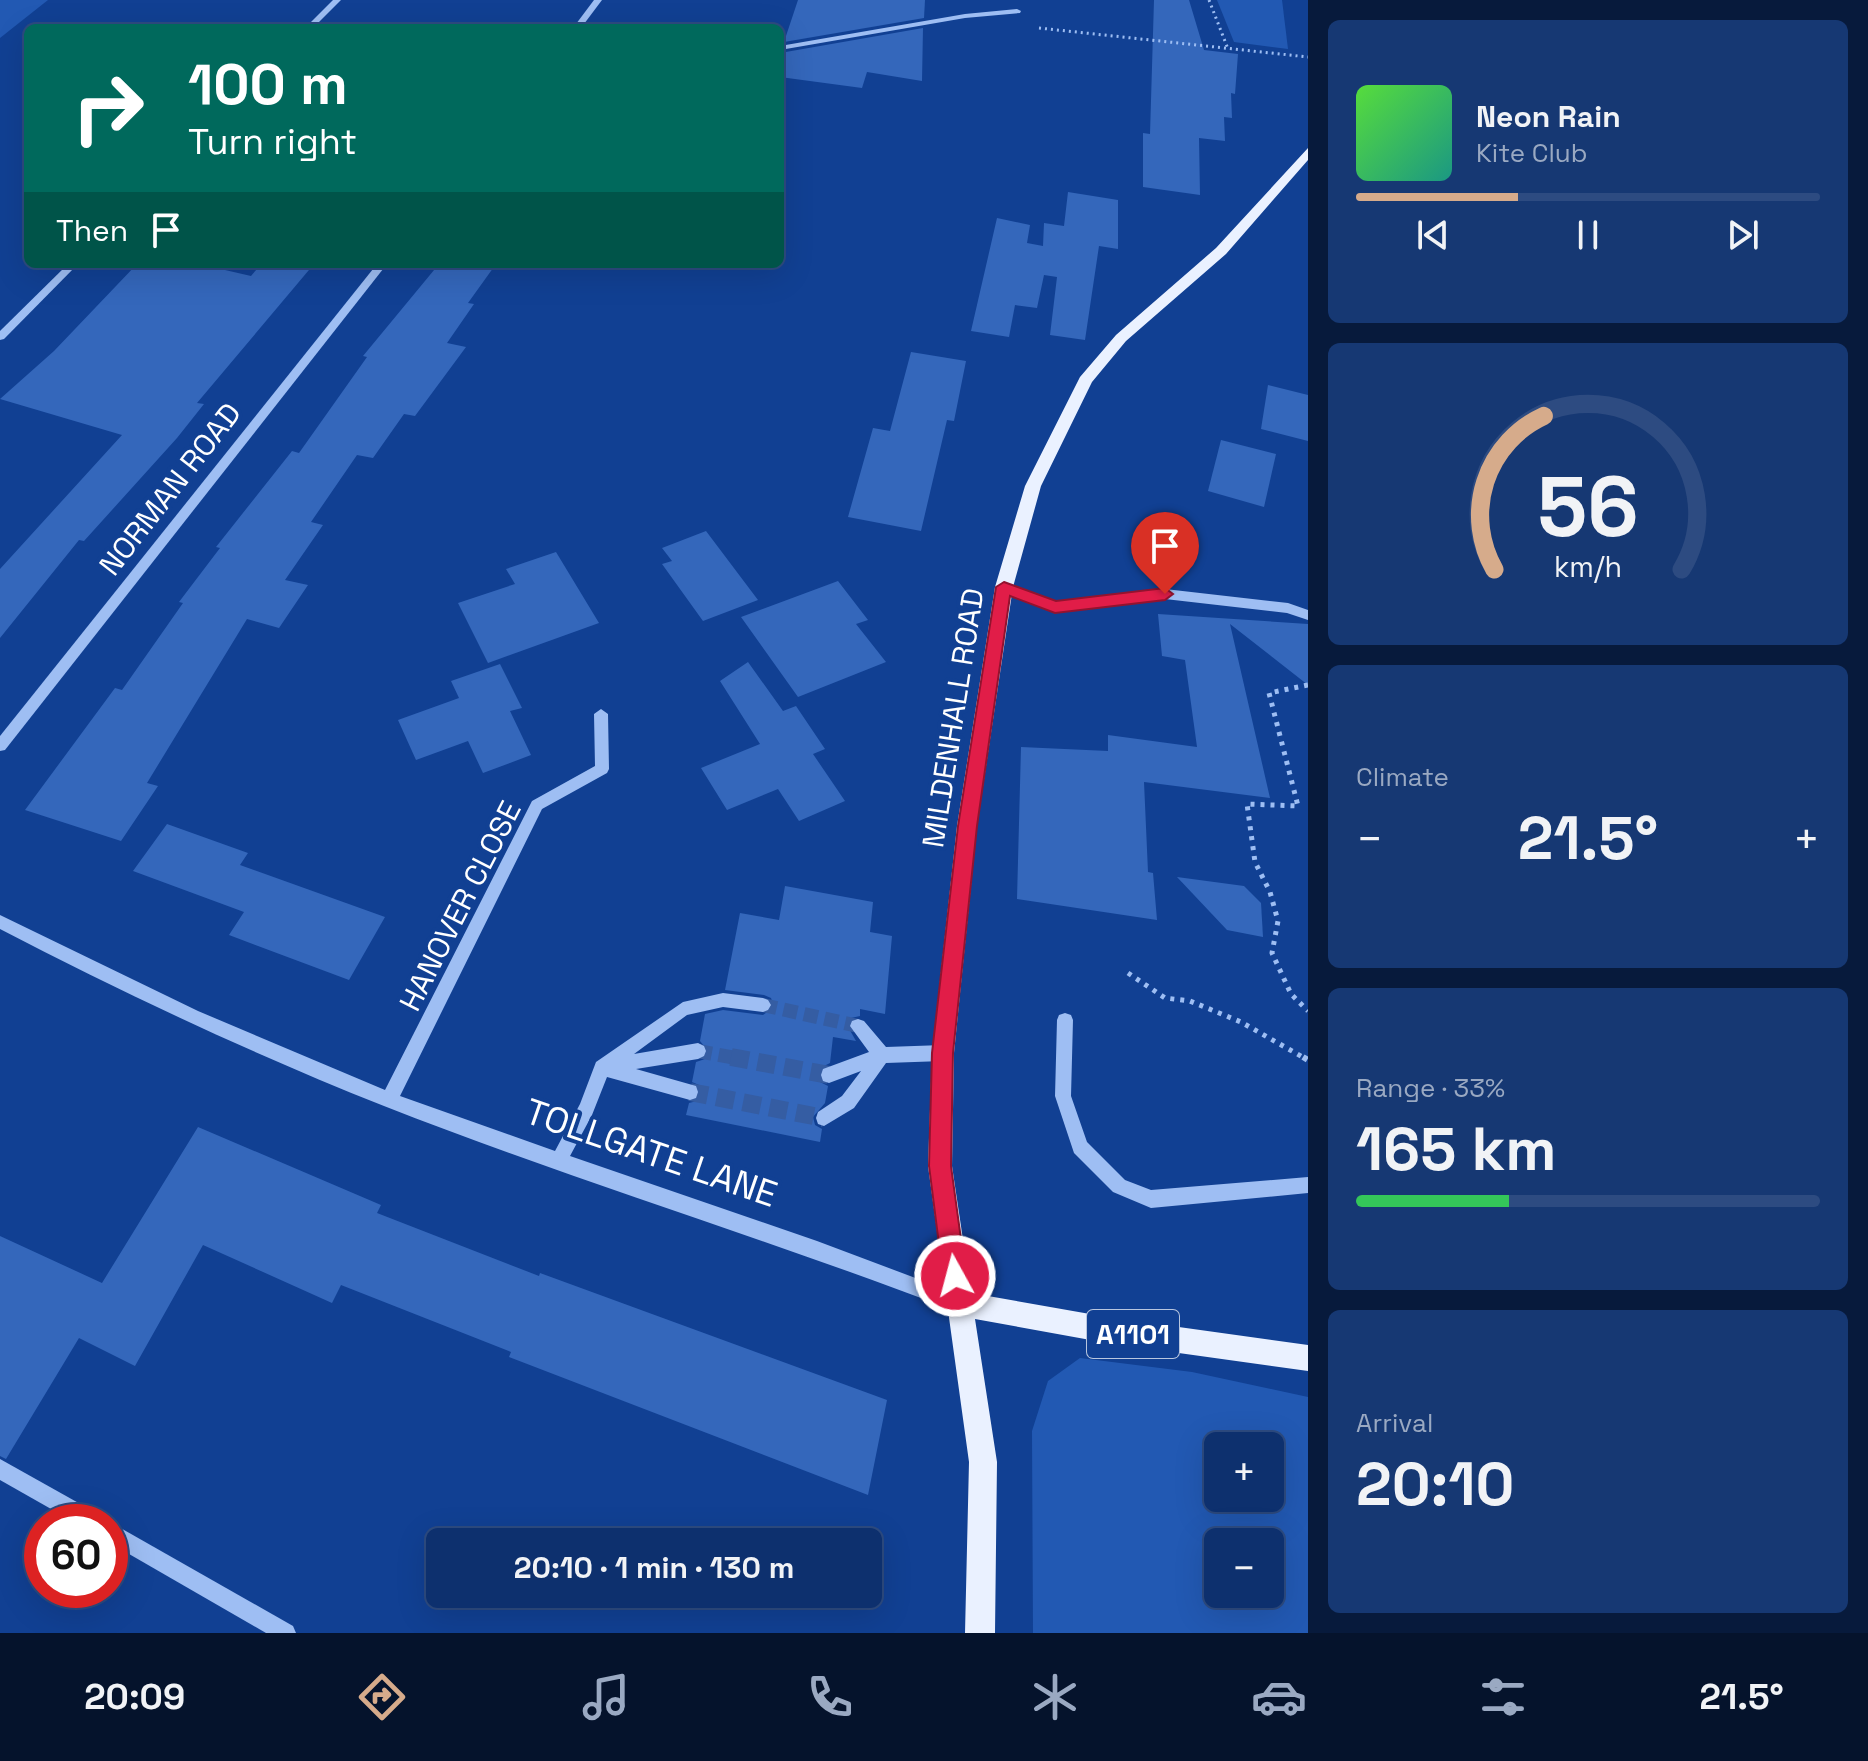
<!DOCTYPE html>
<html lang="en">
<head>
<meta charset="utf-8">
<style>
  body { margin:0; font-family:"Space Grotesk",sans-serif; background:#163873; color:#f1f3f6; height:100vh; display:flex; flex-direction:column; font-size:30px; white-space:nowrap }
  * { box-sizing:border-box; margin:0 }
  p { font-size:26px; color:#9aa9c2 }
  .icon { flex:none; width:44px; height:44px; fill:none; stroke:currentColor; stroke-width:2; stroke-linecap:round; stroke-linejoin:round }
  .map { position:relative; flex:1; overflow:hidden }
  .side { display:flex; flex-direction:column; gap:20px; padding:20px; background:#071a3c; width:560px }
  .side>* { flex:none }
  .top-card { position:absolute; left:24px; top:24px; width:760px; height:244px; border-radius:12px; box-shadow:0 8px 32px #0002,0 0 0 2px #2d4b81; background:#00695c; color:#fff; overflow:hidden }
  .fabs { position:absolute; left:1204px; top:1432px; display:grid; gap:16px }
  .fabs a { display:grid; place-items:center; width:80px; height:80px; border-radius:12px; background:#0d306e; box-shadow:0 8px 32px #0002,0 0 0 2px #2d4b81; font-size:40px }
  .speed { position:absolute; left:24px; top:1504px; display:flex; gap:16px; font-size:40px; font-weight:700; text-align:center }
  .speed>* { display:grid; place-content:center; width:104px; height:104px; border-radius:50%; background:#0d306e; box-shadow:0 8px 32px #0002,0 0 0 2px #2d4b81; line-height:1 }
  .speed .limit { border:12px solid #d22; background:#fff; color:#111 }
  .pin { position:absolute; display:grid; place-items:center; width:68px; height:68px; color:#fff; margin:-82px -34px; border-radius:50% 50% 50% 0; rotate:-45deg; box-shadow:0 0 8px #0007 }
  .pin .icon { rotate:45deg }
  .me { position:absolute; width:88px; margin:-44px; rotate:353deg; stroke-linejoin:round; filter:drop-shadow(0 0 6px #0008) }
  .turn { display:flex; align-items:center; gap:28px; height:168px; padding:0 32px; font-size:36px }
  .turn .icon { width:104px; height:104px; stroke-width:2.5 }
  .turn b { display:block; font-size:56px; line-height:68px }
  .then { display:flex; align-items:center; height:76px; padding:0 32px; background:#0003; gap:16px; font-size:30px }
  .big { font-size:60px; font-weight:600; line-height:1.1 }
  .side .tile { flex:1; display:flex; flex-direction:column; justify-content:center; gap:12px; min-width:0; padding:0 28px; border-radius:12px; background:#163873 }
  .side .dial { align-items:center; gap:0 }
  .dial svg { height:208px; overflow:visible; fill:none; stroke:#2d4b81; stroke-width:7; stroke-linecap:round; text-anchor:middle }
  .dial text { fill:#f1f3f6; stroke:none }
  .song { display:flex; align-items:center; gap:24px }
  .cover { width:96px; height:96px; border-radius:12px; background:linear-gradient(135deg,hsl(110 70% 55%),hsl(170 70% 35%)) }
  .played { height:8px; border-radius:4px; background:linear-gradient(90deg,#d6ab8b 35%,#2d4b81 35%) }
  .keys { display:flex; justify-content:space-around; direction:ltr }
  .heat { display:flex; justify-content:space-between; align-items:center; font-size:44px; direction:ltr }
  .charge { height:12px; border-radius:6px; background:linear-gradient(90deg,#34c759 33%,#2d4b81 0) }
  .trip { position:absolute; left:426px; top:1528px; width:456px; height:80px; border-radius:12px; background:#0d306e; box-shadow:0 8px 32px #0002,0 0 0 2px #2d4b81; font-weight:600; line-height:80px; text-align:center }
  .tabs { display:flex; height:128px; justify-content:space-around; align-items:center; background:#05132c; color:#9aa9c2 }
  .tabs .icon { width:56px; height:56px }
  .tabs .on { color:#d6ab8b }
  .tabs b { font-size:36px; color:#f1f3f6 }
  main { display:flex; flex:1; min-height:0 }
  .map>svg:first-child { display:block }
</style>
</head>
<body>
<main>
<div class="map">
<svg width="1308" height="1633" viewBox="0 0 1308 1633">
  <rect width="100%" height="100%" fill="#114093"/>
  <g fill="#2259b3" fill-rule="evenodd">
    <path d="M 0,0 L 48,0 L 0,38 Z"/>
    <path d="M 1217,0 L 1282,0 L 1288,49 L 1234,42 Z"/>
    <path d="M 1080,1358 L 1192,1372 L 1308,1397 L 1308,1633 L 1033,1633 L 1032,1431 L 1048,1381 ZM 1218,1446 L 1270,1446 L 1270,1498 L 1218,1498 ZM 1218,1542 L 1270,1542 L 1270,1594 L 1218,1594 Z"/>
  </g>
  <g fill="#3467bb">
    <path d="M 798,0 L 925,0 L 924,18 L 784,42 Z"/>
    <path d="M 1154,0 L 1189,0 L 1204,50 L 1238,54 L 1235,94 L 1231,93 L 1232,118 L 1224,117 L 1225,141 L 1199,138 L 1200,195 L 1143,187 L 1143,133 L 1150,134 Z"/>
    <path d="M 923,28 L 922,81 L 867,72 L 862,88 L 780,77 L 780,53 Z"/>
    <path d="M 1068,192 L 1118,200 L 1118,249 L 1099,246 L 1085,340 L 1050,335 L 1057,277 L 1044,275 L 1037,308 L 1015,305 L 1009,337 L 971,331 L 997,218 L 1030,225 L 1027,243 L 1043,246 L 1044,223 L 1064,226 Z"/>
    <path d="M 137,264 L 199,264 L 251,276 L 261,264 L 314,264 L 197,403 L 204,404 L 177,438 L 84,541 L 79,540 L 0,638 L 0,569 L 122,435 L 0,399 L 54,351 Z"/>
    <path d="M 439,264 L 496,264 L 468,303 L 474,304 L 447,343 L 466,347 L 415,416 L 404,414 L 373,458 L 357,455 L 311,522 L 323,525 L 285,580 L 308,585 L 279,628 L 247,619 L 147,783 L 158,786 L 121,841 L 25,810 L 115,688 L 122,690 L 183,603 L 179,602 L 220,548 L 216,547 L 292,451 L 299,453 L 367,357 L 363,356 Z"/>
    <path d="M 911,352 L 966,361 L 954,421 L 947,420 L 921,531 L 848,517 L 873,428 L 890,431 Z"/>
    <path d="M 1268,385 L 1308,395 L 1308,441 L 1261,429 Z"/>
    <path d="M 1221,440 L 1276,454 L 1264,507 L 1208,491 Z"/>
    <path d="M 706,531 L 758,600 L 703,621 L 662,564 L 672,561 L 662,548 Z"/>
    <path d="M 556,552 L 599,623 L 488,663 L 458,603 L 515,584 L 506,569 Z"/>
    <path d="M 838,581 L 868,620 L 856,624 L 886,662 L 798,697 L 741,617 Z"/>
    <path d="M 1158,614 L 1308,624 L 1308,685 L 1230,624 L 1270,798 L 1144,782 L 1148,872 L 1153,873 L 1157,920 L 1017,899 L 1021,747 L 1108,751 L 1108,735 L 1197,747 L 1185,660 L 1162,656 Z"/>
    <path d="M 748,662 L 783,711 L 796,706 L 825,749 L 813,754 L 845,801 L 799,821 L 778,789 L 727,810 L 701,768 L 760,744 L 720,681 Z"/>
    <path d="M 500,664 L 522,708 L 510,711 L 531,755 L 483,773 L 468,741 L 416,760 L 398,720 L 459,698 L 451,681 Z"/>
    <path d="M 167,824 L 248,853 L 240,865 L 385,917 L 349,980 L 229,935 L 244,912 L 133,871 Z"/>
    <path d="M 1177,877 L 1244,886 L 1261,903 L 1263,937 L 1227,930 Z"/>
    <path d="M 785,886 L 873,902 L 870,932 L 892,936 L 885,1014 L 860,1009 L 860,1016 L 851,1018 L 847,1025 L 856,1041 L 833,1037 L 830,1063 L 820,1068 L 820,1082 L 828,1086 L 825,1103 L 813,1117 L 815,1125 L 822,1129 L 820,1142 L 686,1115 L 689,1103 L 697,1101 L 701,1093 L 699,1085 L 692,1082 L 696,1062 L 705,1059 L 709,1052 L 700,1041 L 705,1014 L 723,1010 L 763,1015 L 774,1007 L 771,998 L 764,995 L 725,990 L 740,913 L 779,920 Z"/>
    <path d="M 198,1127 L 381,1205 L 377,1213 L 539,1276 L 540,1273 L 887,1400 L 868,1495 L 509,1357 L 511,1352 L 341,1285 L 332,1303 L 203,1245 L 135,1366 L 79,1338 L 6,1459 L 0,1456 L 0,1236 L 102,1283 Z"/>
  </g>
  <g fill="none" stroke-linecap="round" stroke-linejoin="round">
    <g stroke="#355da3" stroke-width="14" stroke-dasharray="14 7" stroke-linecap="butt">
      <path d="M 763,1005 L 858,1026"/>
      <path d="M 698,1051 L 741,1059"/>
    </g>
    <g stroke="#355da3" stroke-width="18" stroke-dasharray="18 9" stroke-linecap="butt">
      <path d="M 731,1057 L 829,1075"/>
      <path d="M 690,1092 L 824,1118"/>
    </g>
    <g stroke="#9ebef3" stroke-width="3" stroke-dasharray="2 4" stroke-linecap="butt">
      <path d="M 1209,0 L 1228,49"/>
      <path d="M 1039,28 L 1308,57"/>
    </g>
    <g stroke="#9ebef3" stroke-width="5" stroke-dasharray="4 6" stroke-linecap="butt">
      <path d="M 1308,685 L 1269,693 L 1298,806 L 1247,804 L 1255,862 L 1270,892 L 1278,921 L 1272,953 L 1291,994 L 1308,1011"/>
      <path d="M 1128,973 L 1165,998 L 1190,1001 L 1241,1022 L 1306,1059"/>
    </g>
    <path stroke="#9ebef3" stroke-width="6" stroke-dasharray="5 8" stroke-linecap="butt" d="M 1303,1057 L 1308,1060"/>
    <g fill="#9ebef3" fill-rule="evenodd">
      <path d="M 333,0 L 341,0 L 313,28 L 305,28 Z"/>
      <path d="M 594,0 L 602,0 L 581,28 L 573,28 Z"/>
      <path d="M 1017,9 L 1021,11 L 1020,13 L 965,18 L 780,50 L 780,46 L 965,14 Z"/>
      <path d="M 359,24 L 379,28 L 356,28 L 356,24 Z"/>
      <path d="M 68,264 L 78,264 L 4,339 L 0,340 L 0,331 Z"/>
      <path d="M 377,264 L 387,264 L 5,750 L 0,751 L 0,736 Z"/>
      <path d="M 1004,583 L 1056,602 L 1165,589 L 1288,603 L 1308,610 L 1308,620 L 1287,613 L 1165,599 L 1055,612 L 1000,590 L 998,587 L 1000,584 Z"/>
      <path d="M 601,709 L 608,714 L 609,769 L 607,773 L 542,809 L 400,1096 L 555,1151 L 580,1104 L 596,1062 L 683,1002 L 723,993 L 763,998 L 768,1000 L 771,1005 L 768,1010 L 763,1012 L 723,1007 L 687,1015 L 634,1054 L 698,1043 L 704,1046 L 706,1051 L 704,1056 L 698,1059 L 636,1069 L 696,1086 L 698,1092 L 696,1098 L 690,1100 L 607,1077 L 592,1115 L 570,1156 L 817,1241 L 958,1294 L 964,1297 L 967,1303 L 964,1309 L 958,1312 C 768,1239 573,1180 384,1106 C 253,1054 125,994 0,929 L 0,915 L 198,1011 L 385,1090 L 532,801 L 595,766 L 594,714 Z"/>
      <path d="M 1065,1013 L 1071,1015 L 1073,1020 L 1071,1096 L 1087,1142 L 1125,1180 L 1151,1190 L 1308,1177 L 1308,1193 L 1151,1208 L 1113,1192 L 1074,1153 L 1055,1096 L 1057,1020 L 1059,1015 Z"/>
      <path d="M 858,1019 L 864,1021 L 886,1047 L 943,1045 L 949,1048 L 951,1053 L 949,1058 L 943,1061 L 886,1063 L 854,1108 L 824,1126 L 818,1124 L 816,1118 L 818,1112 L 842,1096 L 861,1071 L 829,1083 L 823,1081 L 821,1075 L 823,1069 L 869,1052 L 850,1026 L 852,1021 Z"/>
      <path d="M 0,1459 L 100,1515 L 103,1522 L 74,1522 L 0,1480 Z"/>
      <path d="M 110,1522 L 293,1626 L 296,1633 L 266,1633 L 110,1543 Z"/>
    </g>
    <path fill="#eaf1ff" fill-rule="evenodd" d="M 1308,148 L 1308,160 L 1226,254 L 1126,341 L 1092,382 L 1041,486 L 1013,587 L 977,826 L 954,1053 L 952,1166 L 971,1293 L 1107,1317 L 1308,1345 L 1308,1371 L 1107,1343 L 975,1319 L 997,1462 L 995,1633 L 965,1633 L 969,1462 L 928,1166 L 932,1053 L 957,826 L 995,587 L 1025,486 L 1080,377 L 1116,335 L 1216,248 Z"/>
  </g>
  <path fill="#e11d48" stroke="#92132f" stroke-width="2" d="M 1004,582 L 1056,601 L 1165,588 L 1173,594 L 1165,600 L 1055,613 L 1010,596 L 977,826 L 953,1053 L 951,1166 L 966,1276 L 963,1284 L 955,1288 L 946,1284 L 943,1276 L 929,1166 L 932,1053 L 958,826 L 996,587 Z"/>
  <g text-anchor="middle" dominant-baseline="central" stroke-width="8" stroke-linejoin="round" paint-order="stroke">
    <rect fill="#114093" stroke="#b8c6df" stroke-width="2" x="1087" y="1310" width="92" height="48" rx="6"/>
    <g font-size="28" font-weight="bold" fill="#fff">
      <text x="1133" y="1334">A1101</text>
    </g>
    <g font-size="30" fill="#fff" stroke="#114093">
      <text transform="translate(170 489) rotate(-52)">NORMAN ROAD</text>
      <text transform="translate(953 718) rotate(-81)">MILDENHALL ROAD</text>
      <text transform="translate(460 906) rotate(-63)">HANOVER CLOSE</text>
    </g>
    <g font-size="36" fill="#fff" stroke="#114093">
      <text transform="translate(651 1153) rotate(19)">TOLLGATE LANE</text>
    </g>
  </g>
</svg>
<div class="fabs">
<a>+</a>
<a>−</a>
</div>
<div class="speed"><div class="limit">60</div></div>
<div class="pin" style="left:1165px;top:594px;background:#d93025"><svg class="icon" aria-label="arrive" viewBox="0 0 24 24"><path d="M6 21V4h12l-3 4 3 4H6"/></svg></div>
<svg class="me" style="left:955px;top:1276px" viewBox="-20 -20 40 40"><circle r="17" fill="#e11d48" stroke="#fff" stroke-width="3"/><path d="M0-11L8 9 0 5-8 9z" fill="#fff"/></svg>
<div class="trip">20:10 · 1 min · 130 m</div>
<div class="top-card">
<div class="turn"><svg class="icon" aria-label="right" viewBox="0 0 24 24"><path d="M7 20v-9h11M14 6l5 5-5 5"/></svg><div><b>100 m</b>Turn right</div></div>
<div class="then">Then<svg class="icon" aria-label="arrive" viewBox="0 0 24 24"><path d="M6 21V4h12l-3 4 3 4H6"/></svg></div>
</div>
</div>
<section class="side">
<div class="tile">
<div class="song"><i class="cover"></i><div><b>Neon Rain</b><p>Kite Club</p></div></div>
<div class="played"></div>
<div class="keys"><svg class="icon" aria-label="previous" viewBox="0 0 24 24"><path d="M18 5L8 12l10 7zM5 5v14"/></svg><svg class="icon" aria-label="pause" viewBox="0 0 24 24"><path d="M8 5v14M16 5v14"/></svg><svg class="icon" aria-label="next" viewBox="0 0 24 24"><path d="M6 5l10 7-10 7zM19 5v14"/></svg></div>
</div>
<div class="tile dial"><svg viewBox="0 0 100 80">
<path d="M14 69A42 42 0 1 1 86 69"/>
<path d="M14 69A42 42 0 0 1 33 10" stroke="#d6ab8b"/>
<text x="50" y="56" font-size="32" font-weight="700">56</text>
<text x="50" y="72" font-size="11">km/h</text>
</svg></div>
<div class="tile"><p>Climate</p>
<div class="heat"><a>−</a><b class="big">21.5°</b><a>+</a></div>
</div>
<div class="tile"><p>Range · 33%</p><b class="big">165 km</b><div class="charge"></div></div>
<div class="tile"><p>Arrival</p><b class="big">20:10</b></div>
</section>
</main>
<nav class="tabs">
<b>20:09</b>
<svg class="icon on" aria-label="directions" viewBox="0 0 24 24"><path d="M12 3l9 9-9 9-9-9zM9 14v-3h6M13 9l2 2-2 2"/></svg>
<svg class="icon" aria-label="music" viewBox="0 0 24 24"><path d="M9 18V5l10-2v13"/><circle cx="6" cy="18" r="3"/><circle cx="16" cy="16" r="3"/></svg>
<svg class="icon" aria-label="phone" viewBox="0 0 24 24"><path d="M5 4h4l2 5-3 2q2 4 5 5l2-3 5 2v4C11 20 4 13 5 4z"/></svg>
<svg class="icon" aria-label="climate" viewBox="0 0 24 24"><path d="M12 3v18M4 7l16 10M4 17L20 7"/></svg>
<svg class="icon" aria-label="car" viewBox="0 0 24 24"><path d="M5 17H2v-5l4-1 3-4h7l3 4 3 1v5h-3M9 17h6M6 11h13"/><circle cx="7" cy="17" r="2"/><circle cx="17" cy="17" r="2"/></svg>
<svg class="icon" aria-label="filters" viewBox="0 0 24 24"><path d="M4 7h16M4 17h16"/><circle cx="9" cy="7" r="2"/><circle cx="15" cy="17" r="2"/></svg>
<b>21.5°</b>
</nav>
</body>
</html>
